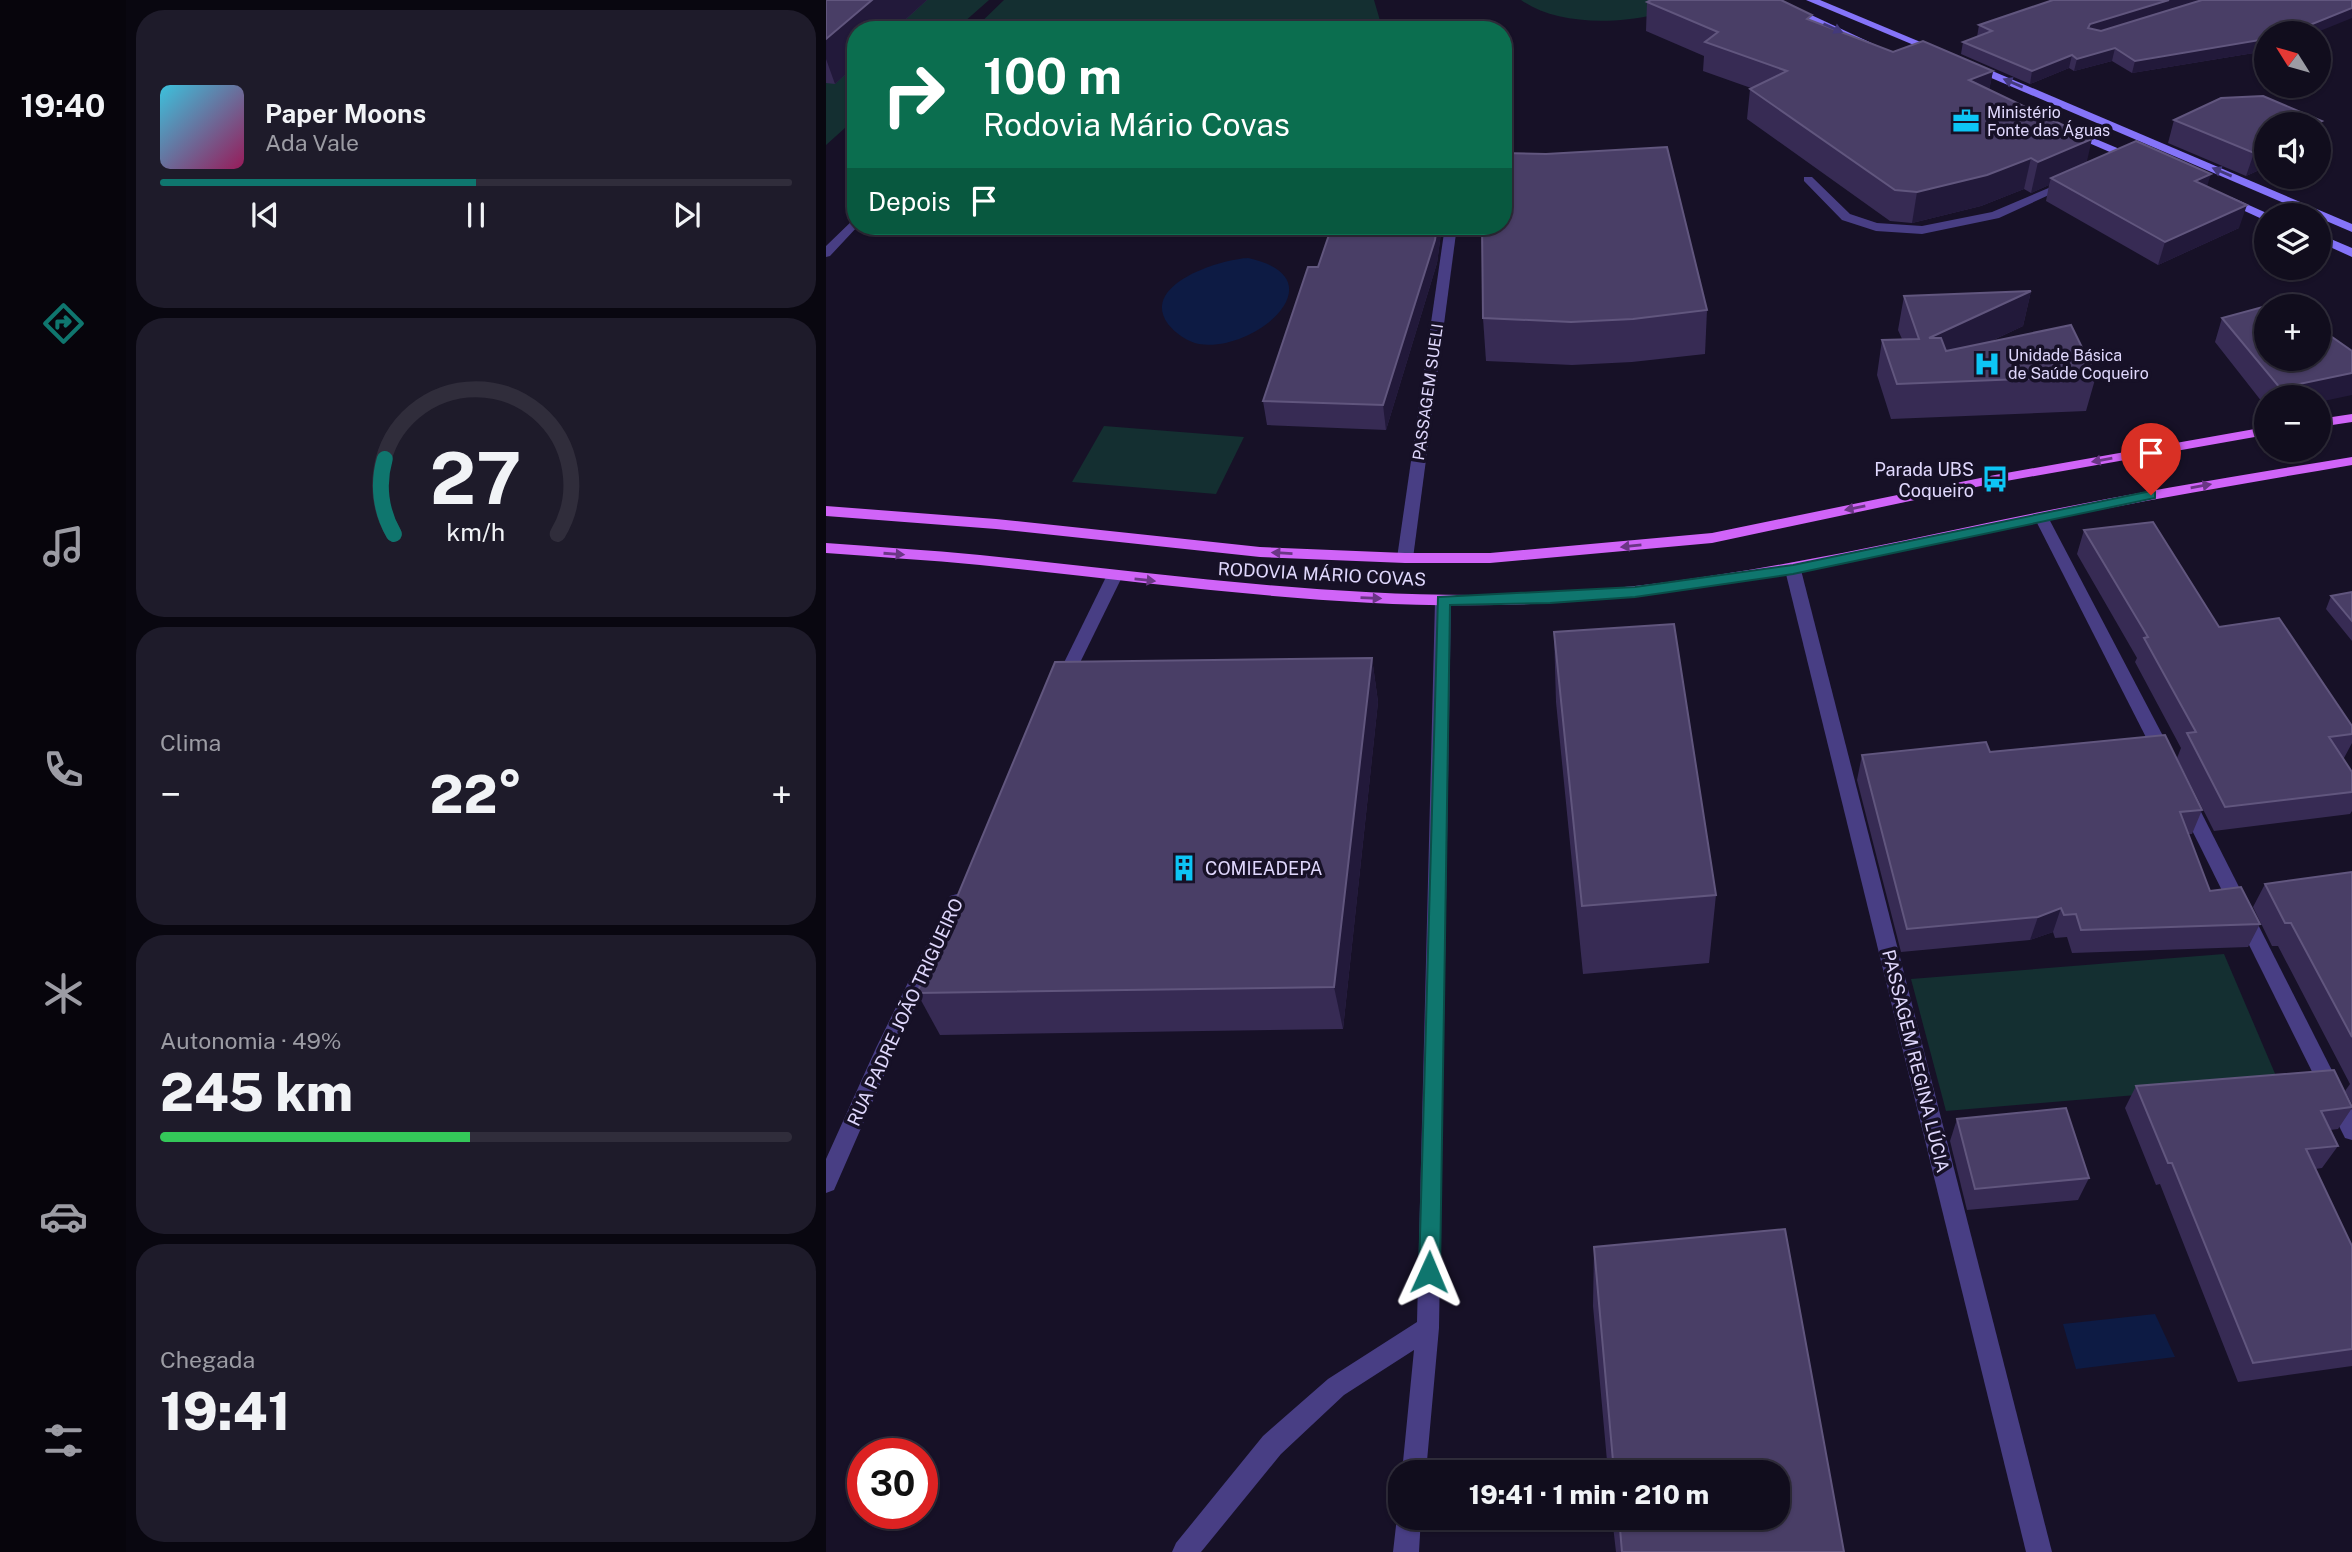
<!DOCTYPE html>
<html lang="pt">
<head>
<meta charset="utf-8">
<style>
  body { margin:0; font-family:"Public Sans",sans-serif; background:#1e1b2a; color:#f1f3f6; height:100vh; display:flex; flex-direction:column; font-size:26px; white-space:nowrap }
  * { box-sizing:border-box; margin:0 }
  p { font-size:23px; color:#9c9ca4 }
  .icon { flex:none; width:38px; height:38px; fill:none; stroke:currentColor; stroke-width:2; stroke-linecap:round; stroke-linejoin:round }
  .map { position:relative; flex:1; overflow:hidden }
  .drawer { display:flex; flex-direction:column; gap:10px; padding:10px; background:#090710; width:700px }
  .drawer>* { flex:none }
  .guide { position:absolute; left:21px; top:21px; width:665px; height:214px; border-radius:28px; box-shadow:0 2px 5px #0004,0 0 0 2px #302d3b; background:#0b6e4f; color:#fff; overflow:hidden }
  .needle { width:46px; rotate:307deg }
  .tools { position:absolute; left:1428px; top:21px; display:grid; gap:14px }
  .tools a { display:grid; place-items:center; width:77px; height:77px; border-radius:50%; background:#110d1d; box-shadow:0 2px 5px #0004,0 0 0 2px #302d3b; font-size:35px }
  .speed { position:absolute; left:21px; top:1438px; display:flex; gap:14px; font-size:35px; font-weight:700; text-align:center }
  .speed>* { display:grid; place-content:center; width:91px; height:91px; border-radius:50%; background:#110d1d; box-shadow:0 2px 5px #0004,0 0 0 2px #302d3b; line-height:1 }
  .speed .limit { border:10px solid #d22; background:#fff; color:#111 }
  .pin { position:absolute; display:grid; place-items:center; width:60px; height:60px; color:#fff; margin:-72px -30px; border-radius:50% 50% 50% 0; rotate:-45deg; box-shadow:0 0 7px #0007 }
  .pin .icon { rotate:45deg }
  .me { position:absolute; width:77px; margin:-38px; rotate:1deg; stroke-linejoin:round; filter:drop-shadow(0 0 5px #0008) }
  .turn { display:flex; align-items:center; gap:24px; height:147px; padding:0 21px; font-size:32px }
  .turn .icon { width:91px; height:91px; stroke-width:2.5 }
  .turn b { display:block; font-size:49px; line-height:60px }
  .then { display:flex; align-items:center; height:66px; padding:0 21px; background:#0003; gap:14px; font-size:26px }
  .big { font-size:52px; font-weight:800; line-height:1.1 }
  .drawer .widget { flex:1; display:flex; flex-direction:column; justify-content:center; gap:10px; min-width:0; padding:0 24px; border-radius:28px; background:#1e1b2a }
  .drawer .dial { align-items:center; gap:0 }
  .dial svg { height:182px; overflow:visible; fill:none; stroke:#302d3b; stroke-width:7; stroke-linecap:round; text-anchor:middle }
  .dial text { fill:#f1f3f6; stroke:none }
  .song { display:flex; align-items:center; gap:21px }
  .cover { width:84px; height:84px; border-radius:10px; background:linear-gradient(135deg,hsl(190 70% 55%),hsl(330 70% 35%)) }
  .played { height:7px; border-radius:4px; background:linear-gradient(90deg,#0f766e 50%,#302d3b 50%) }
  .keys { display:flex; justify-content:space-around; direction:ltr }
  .heat { display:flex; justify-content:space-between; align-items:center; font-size:38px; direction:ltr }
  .charge { height:10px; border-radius:5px; background:linear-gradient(90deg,#34c759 49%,#302d3b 0) }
  .trip { position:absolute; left:562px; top:1460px; width:402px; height:70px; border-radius:28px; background:#110d1d; box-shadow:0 2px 5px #0004,0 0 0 2px #302d3b; font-weight:800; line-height:70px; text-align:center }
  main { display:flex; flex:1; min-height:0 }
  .menu { display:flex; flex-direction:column; width:126px; justify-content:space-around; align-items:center; background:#07050c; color:#9c9ca4 }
  .menu .icon { width:49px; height:49px }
  .menu .selected { color:#0f766e }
  .menu b { font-size:32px; color:#f1f3f6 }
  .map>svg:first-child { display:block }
</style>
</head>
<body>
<main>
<nav class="menu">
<b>19:40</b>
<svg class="icon selected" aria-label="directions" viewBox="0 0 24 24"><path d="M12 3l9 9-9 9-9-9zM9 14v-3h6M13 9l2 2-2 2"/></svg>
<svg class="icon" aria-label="music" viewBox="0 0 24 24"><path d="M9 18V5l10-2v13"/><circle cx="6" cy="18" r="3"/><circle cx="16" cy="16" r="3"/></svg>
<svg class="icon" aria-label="phone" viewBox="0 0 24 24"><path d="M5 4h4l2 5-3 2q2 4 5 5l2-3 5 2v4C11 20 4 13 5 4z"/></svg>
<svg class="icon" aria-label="climate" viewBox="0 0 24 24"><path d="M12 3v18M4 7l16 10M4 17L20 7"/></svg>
<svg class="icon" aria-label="car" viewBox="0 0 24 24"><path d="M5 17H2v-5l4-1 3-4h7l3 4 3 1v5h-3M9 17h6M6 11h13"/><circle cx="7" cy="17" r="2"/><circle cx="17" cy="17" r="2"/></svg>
<svg class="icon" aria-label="filters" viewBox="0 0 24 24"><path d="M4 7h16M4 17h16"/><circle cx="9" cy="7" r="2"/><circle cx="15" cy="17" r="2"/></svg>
</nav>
<section class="drawer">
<div class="widget">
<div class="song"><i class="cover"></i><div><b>Paper Moons</b><p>Ada Vale</p></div></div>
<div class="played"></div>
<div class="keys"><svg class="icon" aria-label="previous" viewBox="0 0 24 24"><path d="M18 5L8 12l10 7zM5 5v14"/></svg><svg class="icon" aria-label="pause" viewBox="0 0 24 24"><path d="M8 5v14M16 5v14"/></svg><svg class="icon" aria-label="next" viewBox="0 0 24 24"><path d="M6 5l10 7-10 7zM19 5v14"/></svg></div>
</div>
<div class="widget dial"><svg viewBox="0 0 100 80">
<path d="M14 69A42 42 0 1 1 86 69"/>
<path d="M14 69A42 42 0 0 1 10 36" stroke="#0f766e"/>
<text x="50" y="56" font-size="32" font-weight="700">27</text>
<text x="50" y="72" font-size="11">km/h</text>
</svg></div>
<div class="widget"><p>Clima</p>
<div class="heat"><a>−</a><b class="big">22°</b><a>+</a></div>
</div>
<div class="widget"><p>Autonomia · 49%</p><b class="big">245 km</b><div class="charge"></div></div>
<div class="widget"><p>Chegada</p><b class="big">19:41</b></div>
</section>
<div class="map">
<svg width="1526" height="1552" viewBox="0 0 1526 1552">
  <rect width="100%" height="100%" fill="#171127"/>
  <g fill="#142f31">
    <path d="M 0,0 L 163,0 L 129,30 L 30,30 L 30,118 L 0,145 Z"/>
    <path d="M 178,0 L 548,0 L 555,24 L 614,30 L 147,30 Z"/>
    <path d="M 695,0 L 873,0 C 826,23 739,32 695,0 Z"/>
    <path d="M 278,426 L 418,437 L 390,494 L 246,482 Z"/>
    <path d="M 1398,954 L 1453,1083 L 1120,1111 L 1085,979 Z"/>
  </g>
  <g fill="#0d1b44">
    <path d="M 422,258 C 515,278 429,353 373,344 C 362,342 349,333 342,324 C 313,284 396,259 422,258 Z"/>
    <path d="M 1329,1314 L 1349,1357 L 1250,1369 L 1237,1324 Z"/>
  </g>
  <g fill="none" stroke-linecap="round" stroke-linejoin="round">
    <g fill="#483e84" fill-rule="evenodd">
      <path d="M 978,177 L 986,177 L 1024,214 L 1051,223 L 1096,226 L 1166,212 L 1239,181 L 1249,183 L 1173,218 L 1096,234 L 1050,231 L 1016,220 L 978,181 Z"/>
      <path d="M 30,217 L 30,226 L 32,226 L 4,256 L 0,257 L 0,246 Z"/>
    </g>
    <g fill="#483e84" fill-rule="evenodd">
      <path d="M 619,226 L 631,226 L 587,558 L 579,563 L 571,558 Z"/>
      <path d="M 1215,512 L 1222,517 L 1347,755 L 1344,759 L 1332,759 L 1329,755 L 1208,517 Z"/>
      <path d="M 967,565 L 975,570 L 1226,1552 L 1200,1552 L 959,570 Z"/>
      <path d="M 288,572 L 296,577 L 244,683 L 242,687 L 230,687 L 228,683 L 280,577 Z"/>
      <path d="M 617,596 L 625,601 L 613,1328 L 600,1472 L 576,1472 L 588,1350 L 518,1395 L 455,1454 L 375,1552 L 346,1552 L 350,1543 L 437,1436 L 502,1379 L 591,1322 L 609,601 Z"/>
      <path d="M 1361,795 L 1367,797 L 1370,802 L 1526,1110 L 1526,1140 L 1519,1138 L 1352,802 L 1355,797 Z"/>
      <path d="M 131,894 L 138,896 L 140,901 L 70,1048 L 8,1190 L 0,1193 L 0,1159 L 50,1048 L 122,901 L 124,896 Z"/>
      <path d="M 574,1509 L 574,1517 L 595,1517 L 593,1552 L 567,1552 L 571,1517 Z"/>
    </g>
    <g fill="#8574f9" fill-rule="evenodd">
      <path d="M 940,0 L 953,0 L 1052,46 L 1043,48 Z"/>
      <path d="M 980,0 L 994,0 L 1116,51 L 1107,53 Z"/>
      <path d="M 1142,64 L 1150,64 L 1526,224 L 1526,232 L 1142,68 Z"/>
      <path d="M 1246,129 L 1315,158 L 1317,160 L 1307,162 L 1242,134 L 1240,132 Z"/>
      <path d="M 1397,197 L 1405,197 L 1445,215 L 1440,215 L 1440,220 L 1436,219 L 1397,201 Z"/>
      <path d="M 1493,234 L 1526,248 L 1526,257 L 1493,242 Z"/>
    </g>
    <g fill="#d064f8" fill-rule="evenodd">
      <path d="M 1526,414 L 1526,422 L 1493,427 L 1493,419 Z"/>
      <path d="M 1440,427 L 1440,435 L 1169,483 L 886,543 L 664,563 L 579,563 L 434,557 L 170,529 L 0,516 L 0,506 L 170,519 L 434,547 L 579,553 L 664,553 L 886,533 L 1169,475 Z"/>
      <path d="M 1526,457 L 1526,465 C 1422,483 1317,500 1214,522 C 1052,555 891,594 725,603 C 534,614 344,584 154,565 C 103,560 51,557 0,553 L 0,543 C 51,547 103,550 154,555 C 344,574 534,603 725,593 C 891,584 1052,545 1214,512 C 1317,491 1422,474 1526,457 Z"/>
    </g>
  </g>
  <g fill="#372b54">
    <path d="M 0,0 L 101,0 L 9,84 L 0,83 Z"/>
    <path d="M 1224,0 L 1526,0 L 1440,33 L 1440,51 L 1306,73 L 1286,61 L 1248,71 L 1243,68 L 1204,84 L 1135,54 L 1137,42 L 1151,37 L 1153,25 L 1223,1 Z"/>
    <path d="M 821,2 L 986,21 L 1067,52 L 1167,71 L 1163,90 L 1260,163 L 1381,187 L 1413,228 L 1332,265 L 1220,201 L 1223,185 L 1205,193 L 1198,189 L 1155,206 L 1086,223 L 1064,221 L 921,119 L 924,89 L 925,88 L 877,71 L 878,56 L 820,31 Z"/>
    <path d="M 1348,120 L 1440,124 L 1440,167 L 1420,176 L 1342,143 Z"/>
    <path d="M 506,226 L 616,226 L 611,263 L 560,430 L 441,425 L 437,401 L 492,267 Z"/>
    <path d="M 1205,291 L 1197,326 L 1161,343 L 1270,376 L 1260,411 L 1065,419 L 1051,375 L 1056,340 L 1076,339 L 1072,330 L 1078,296 Z"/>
    <path d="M 881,310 L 879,354 L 806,362 L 746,365 L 660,361 L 657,318 Z"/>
    <path d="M 1396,318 L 1493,397 L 1440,397 L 1440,407 L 1389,342 Z"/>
    <path d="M 1258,530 L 1526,726 L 1526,743 L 1518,758 L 1517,758 L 1526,772 L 1526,811 L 1524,814 L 1388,831 L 1351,758 L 1355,748 L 1309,662 L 1311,658 L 1251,554 Z"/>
    <path d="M 1526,592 L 1526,641 L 1500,609 L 1505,596 Z"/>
    <path d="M 728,632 L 890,895 L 883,963 L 757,974 L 730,702 Z"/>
    <path d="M 546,658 L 552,702 L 517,1029 L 114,1035 L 91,993 Z"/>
    <path d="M 1164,752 L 1376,810 L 1366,834 L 1362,834 L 1384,891 L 1434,924 L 1422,947 L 1246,953 L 1241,937 L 1229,938 L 1227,932 L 1204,940 L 1075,952 L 1031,780 L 1036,755 Z"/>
    <path d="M 1526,872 L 1526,1104 L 1519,1091 L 1524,1084 L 1452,946 L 1446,946 L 1427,907 L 1439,884 Z"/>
    <path d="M 1310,1086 L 1526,1105 L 1526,1108 L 1512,1129 L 1504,1130 L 1512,1146 L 1496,1168 L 1489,1169 L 1526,1246 L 1526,1366 L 1412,1382 L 1334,1184 L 1330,1185 L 1299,1108 Z"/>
    <path d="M 1131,1119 L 1263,1178 L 1252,1200 L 1141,1210 L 1124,1141 Z"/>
    <path d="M 959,1229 L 1018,1552 L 790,1552 L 786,1517 L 952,1517 L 952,1472 L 782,1472 L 767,1306 L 768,1247 Z"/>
  </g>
  <g fill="#22193a">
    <path d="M 46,0 L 101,0 L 68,30 L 30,30 L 30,65 L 9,84 L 0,59 L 0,39 Z"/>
    <path d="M 1343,0 L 1378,0 L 1260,40 L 1264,24 Z"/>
    <path d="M 1526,8 L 1526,18 L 1489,33 L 1464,33 Z"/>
    <path d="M 1440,39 L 1440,51 L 1306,73 L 1309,61 Z"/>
    <path d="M 1289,48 L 1286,61 L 1248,71 L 1251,59 Z"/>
    <path d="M 1246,55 L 1243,68 L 1204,84 L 1206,71 Z"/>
    <path d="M 1167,71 L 1161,101 L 1143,80 Z"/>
    <path d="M 1266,139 L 1259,170 L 1225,178 L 1223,185 L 1205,193 L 1212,162 Z"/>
    <path d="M 1440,148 L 1440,167 L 1420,176 L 1428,153 Z"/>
    <path d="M 1205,158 L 1198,189 L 1155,206 L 1086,223 L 1091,192 Z"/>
    <path d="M 1385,174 L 1378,196 L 1369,181 Z"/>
    <path d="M 1421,205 L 1413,228 L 1332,265 L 1339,242 Z"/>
    <path d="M 611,226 L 616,226 L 611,263 L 560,430 L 557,405 Z"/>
    <path d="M 1205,291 L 1197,326 L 1096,373 L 1103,338 Z"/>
    <path d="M 1526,373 L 1526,395 L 1493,402 L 1493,397 L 1450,397 L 1454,388 Z"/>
    <path d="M 546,658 L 552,702 L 517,1029 L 508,987 Z"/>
    <path d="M 1235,908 L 1227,932 L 1204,940 L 1212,917 Z"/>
  </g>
  <g fill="#493e66" stroke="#61567e" stroke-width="2">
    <path d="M 0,0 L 46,0 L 0,39 Z"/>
    <path d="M 825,0 L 955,0 L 986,15 L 981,19 L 1067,52 L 1097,41 L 1167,71 L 1143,80 L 1266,139 L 1212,162 L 1205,158 L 1161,175 L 1091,192 L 1069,190 L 924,89 L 961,71 L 879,42 L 892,32 L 821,2 Z"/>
    <path d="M 1227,0 L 1343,0 L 1264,24 L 1262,28 L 1275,31 L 1376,0 L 1526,0 L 1526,8 L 1464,33 L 1440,33 L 1440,39 L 1309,61 L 1289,48 L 1251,59 L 1246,55 L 1206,71 L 1137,42 L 1166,31 L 1153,25 Z"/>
    <path d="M 1437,96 L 1496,121 L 1490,124 L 1440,124 L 1440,148 L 1428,153 L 1348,120 L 1395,98 Z"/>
    <path d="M 1310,141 L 1385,174 L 1369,181 L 1421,205 L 1339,242 L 1225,178 Z"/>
    <path d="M 841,147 L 881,310 L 807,319 L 745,322 L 657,318 L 656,226 L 677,226 L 677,153 L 720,154 Z"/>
    <path d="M 506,226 L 611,226 L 609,240 L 557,405 L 437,401 L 482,267 L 492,267 Z"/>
    <path d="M 1205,291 L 1103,338 L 1115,338 L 1120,351 L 1245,325 L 1270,376 L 1071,384 L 1056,340 L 1093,339 L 1078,296 Z"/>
    <path d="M 1455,302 L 1462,306 L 1440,306 L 1440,359 L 1493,359 L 1493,328 L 1526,351 L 1526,373 L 1454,388 L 1396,318 Z"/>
    <path d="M 1327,522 L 1393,627 L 1453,618 L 1526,726 L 1526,734 L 1503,737 L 1526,772 L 1526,792 L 1399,807 L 1361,733 L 1370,732 L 1318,638 L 1322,637 L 1258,530 Z"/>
    <path d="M 1526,592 L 1526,621 L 1505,596 Z"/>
    <path d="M 848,624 L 890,895 L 756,906 L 728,632 Z"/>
    <path d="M 546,658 L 508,987 L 91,993 L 229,662 Z"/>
    <path d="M 1339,735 L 1376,810 L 1354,812 L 1384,891 L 1415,887 L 1434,924 L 1255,930 L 1250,914 L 1238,915 L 1235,908 L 1212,917 L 1081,929 L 1036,755 L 1160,742 L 1164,752 Z"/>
    <path d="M 1526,872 L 1526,1037 L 1465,923 L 1459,923 L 1439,884 Z"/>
    <path d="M 1508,1070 L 1526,1107 L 1495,1111 L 1512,1146 L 1480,1149 L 1526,1246 L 1526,1349 L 1427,1363 L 1346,1163 L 1342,1163 L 1310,1086 Z"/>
    <path d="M 1240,1108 L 1263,1178 L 1149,1189 L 1131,1119 Z"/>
    <path d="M 959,1229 L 1018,1552 L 796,1552 L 793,1517 L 952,1517 L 952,1472 L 788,1472 L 768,1247 Z"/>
  </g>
  <defs><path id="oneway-solid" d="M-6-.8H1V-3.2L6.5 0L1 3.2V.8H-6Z" transform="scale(1.75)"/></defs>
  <g fill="#43397b">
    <use href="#oneway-solid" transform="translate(1007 28) rotate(24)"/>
    <use href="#oneway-solid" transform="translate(1187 83) rotate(-157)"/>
    <use href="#oneway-solid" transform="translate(1396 172) rotate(-157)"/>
  </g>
  <g fill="#6a3685">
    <use href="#oneway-solid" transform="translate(1276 460) rotate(170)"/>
    <use href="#oneway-solid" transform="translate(1375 486) rotate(-10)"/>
    <use href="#oneway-solid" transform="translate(1029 508) rotate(169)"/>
    <use href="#oneway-solid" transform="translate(805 546) rotate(174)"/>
    <use href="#oneway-solid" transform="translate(456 553) rotate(-177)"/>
    <use href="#oneway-solid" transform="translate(68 554) rotate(4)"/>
    <use href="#oneway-solid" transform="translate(319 580) rotate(6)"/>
    <use href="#oneway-solid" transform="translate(545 598) rotate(2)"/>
  </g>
  <path fill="#0f766e" stroke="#0a4d48" stroke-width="2" d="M 1325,491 L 1329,492 L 1329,498 L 967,574 L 809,597 L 724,603 L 624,605 L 614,1272 L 611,1279 L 603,1282 L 596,1279 L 593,1272 L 612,597 L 809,587 L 967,565 Z"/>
  <defs>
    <g id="office-bare" transform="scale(2.1)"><path d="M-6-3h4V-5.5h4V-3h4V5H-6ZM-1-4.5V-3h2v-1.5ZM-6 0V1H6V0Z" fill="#0dc5f5" stroke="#171127" stroke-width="2.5" paint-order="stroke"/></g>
    <g id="hospital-bare" transform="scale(2.1)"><path d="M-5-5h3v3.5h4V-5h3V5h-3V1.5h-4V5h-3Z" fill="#0dc5f5" stroke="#171127" stroke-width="2.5" paint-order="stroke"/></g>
    <g id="bus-bare" transform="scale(2.1)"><path d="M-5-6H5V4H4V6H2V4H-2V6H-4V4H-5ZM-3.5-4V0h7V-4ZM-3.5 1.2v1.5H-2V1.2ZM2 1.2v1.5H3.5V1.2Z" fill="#0dc5f5" stroke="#171127" stroke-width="2.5" paint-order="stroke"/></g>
    <g id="building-bare" transform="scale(2.1)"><path d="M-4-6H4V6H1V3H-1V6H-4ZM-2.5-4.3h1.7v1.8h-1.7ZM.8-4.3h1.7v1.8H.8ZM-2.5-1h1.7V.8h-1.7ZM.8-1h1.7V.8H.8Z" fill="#0dc5f5" stroke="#171127" stroke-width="2.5" paint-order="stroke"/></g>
  </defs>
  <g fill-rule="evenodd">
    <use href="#office-bare" x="1140" y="121"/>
    <use href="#hospital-bare" x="1161" y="364"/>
    <use href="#bus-bare" x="1169" y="479"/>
    <use href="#building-bare" x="358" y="868"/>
  </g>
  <g text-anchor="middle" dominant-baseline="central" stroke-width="7" stroke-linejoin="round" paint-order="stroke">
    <g font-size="16" fill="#e0d8fd" stroke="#171127" text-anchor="start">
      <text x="1161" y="112">Ministério<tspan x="1161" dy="18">Fonte das Águas</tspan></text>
      <text x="1182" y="355">Unidade Básica<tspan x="1182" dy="18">de Saúde Coqueiro</tspan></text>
    </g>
    <g font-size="16" fill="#e0d8fd" stroke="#171127">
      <text transform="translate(602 392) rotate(-82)">PASSAGEM SUELI</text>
    </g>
    <g font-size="18" fill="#e0d8fd" stroke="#171127" text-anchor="end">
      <text x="1148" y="469">Parada UBS<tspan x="1148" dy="21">Coqueiro</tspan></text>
      <text x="379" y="868" text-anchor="start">COMIEADEPA</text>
    </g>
    <g font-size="18" fill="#e0d8fd" stroke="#171127">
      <text transform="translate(496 574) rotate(3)">RODOVIA MÁRIO COVAS</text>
      <text transform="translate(79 1012) rotate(-65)">RUA PADRE JOÃO TRIGUEIRO</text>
      <text transform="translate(1090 1061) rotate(76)">PASSAGEM REGINA LÚCIA</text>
    </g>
  </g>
</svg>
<div class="tools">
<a><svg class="needle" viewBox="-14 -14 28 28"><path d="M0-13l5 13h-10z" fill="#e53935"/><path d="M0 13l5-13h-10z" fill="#9c9ca4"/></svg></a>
<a><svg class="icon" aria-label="sound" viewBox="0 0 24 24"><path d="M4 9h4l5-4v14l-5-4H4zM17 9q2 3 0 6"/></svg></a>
<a><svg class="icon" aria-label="layers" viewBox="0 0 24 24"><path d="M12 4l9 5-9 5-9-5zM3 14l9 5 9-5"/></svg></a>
<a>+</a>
<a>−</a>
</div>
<div class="speed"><div class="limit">30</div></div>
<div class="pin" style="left:1325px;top:495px;background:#d93025"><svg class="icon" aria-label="arrive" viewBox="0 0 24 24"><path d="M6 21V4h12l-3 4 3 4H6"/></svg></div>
<svg class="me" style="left:603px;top:1272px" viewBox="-20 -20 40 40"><path d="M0-17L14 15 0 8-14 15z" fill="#0f766e" stroke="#fff" stroke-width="4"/></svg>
<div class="trip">19:41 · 1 min · 210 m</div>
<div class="guide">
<div class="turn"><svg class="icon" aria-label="right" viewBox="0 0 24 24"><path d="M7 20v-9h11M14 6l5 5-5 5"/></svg><div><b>100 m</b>Rodovia Mário Covas</div></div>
<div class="then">Depois<svg class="icon" aria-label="arrive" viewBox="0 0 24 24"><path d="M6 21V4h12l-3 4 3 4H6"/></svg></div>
</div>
</div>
</main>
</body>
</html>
